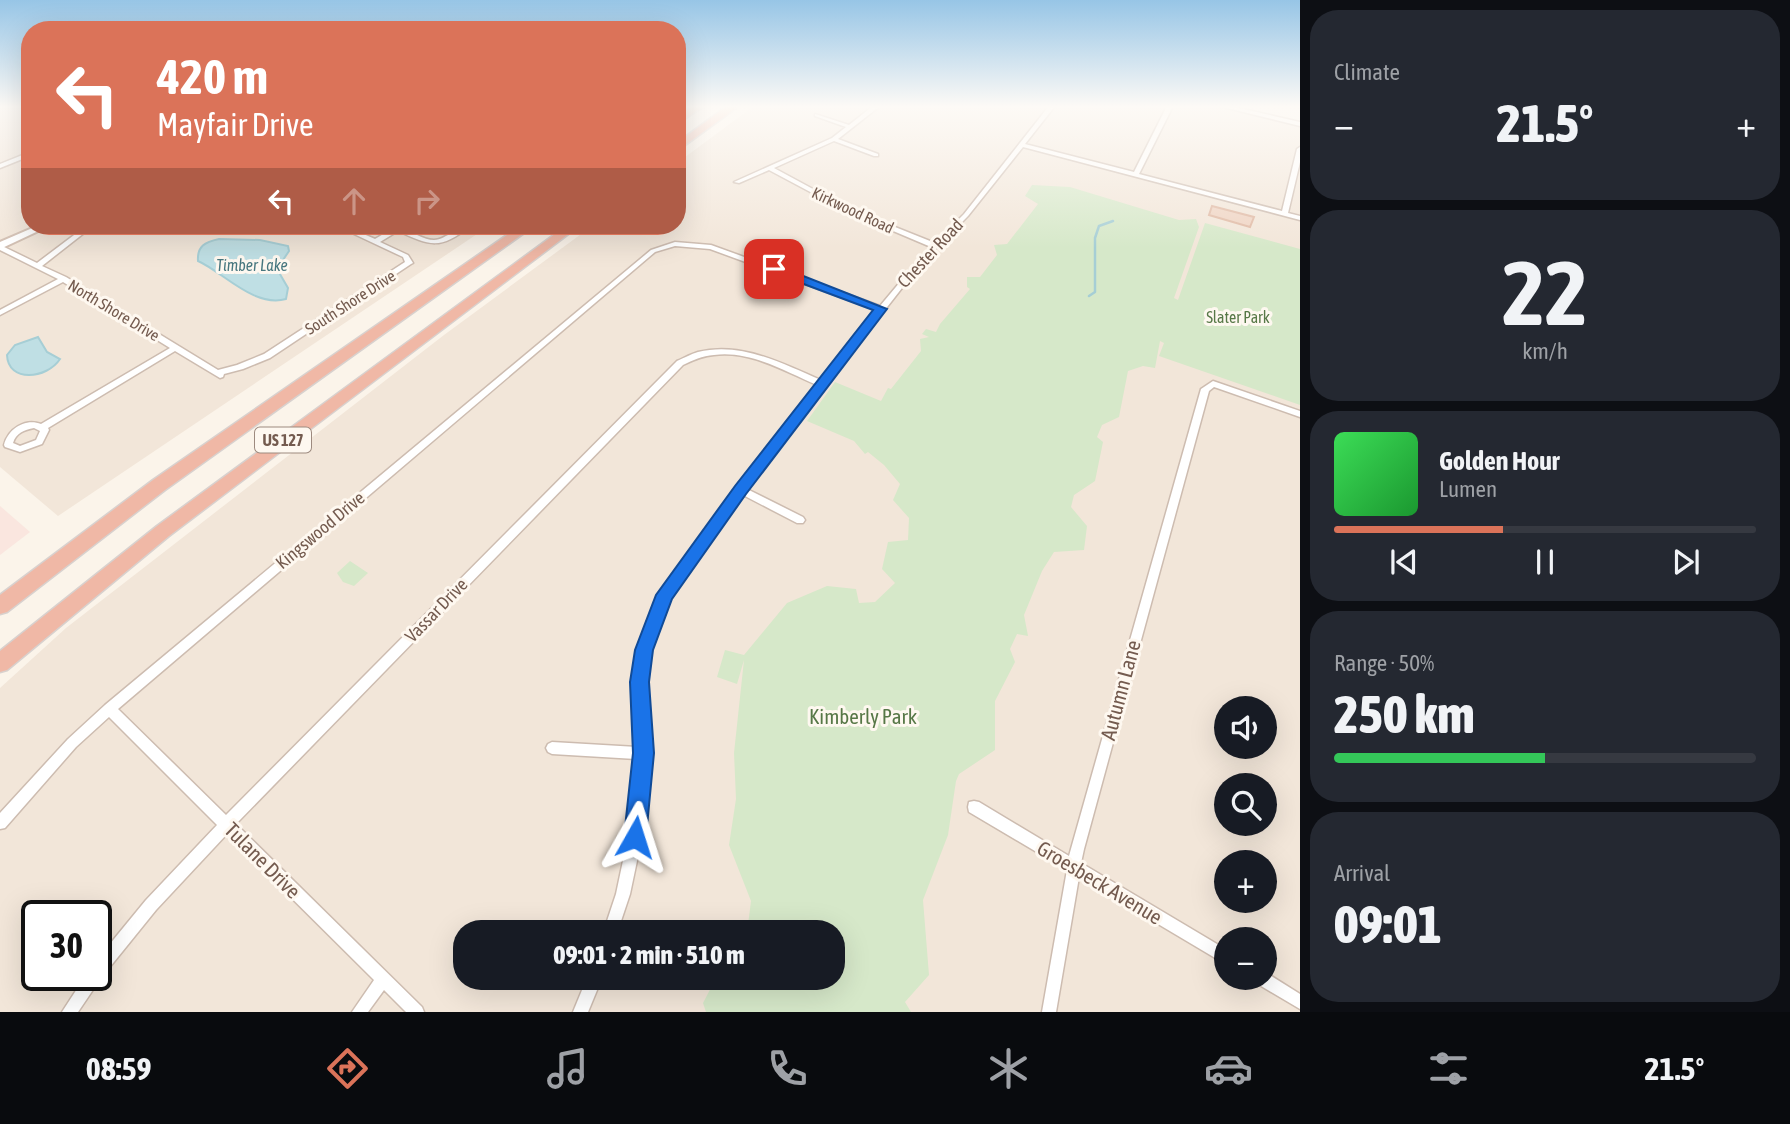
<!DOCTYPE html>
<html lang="en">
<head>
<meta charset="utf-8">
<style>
  body { margin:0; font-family:"Asap Condensed",sans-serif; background:#242831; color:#f1f3f6; height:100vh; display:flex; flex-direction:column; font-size:26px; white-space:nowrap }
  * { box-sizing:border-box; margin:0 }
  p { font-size:23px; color:#9ea1a6 }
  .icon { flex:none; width:38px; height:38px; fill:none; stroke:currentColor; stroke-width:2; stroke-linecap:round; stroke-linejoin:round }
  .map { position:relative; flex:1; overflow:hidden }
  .side { display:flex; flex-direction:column; gap:10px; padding:10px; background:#0d0f14; width:490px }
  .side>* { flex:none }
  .hud { position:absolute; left:21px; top:21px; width:665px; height:214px; border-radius:28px; box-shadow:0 7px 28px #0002; background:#db7359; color:#fff; overflow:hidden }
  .tools { position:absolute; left:1214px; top:696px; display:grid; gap:14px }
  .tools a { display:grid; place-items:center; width:63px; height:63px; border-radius:50%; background:#171b24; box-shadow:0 7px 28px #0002; font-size:35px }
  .speed { position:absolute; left:21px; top:900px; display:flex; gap:14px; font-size:35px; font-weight:700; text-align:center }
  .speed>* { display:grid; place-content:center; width:91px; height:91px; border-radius:50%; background:#171b24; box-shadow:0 7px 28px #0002; line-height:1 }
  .speed .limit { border:4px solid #111; border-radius:10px; background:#fff; color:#111 }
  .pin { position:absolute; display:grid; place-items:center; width:60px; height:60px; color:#fff; margin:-30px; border-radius:14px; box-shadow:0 4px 10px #0006 }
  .me { position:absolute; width:77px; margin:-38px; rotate:6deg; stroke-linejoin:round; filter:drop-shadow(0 0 5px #0008) }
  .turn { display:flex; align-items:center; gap:24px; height:147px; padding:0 21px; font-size:32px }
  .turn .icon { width:91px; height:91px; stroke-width:2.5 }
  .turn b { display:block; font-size:49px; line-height:60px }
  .lanes { display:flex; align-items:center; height:66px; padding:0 21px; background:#0003; justify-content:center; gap:35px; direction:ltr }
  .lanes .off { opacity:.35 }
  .big { font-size:52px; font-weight:800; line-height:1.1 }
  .side .widget { flex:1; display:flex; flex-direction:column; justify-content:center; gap:10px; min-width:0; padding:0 24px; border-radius:28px; background:#242831 }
  .side .dial { align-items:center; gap:0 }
  .dial b { font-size:91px; line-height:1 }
  .song { display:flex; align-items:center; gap:21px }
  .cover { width:84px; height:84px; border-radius:10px; background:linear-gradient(135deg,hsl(130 70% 55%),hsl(130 70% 35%)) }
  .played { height:7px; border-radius:4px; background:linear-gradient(90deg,#db7359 40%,#363941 40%) }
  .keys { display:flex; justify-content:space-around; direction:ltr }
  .heat { display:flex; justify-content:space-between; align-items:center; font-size:38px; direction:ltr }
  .charge { height:10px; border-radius:5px; background:linear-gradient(90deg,#34c759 50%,#363941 0) }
  .trip { position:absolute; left:453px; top:920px; width:392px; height:70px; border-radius:28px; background:#171b24; box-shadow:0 7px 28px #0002; font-weight:800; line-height:70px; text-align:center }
  .menu { display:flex; height:112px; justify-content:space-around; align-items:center; background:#090b0e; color:#9ea1a6 }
  .menu .icon { width:49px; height:49px }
  .menu .active { color:#db7359 }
  .menu b { font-size:32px; color:#f1f3f6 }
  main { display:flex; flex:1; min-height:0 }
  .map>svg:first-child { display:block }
</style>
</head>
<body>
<main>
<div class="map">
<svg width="1300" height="1012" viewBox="0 0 1300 1012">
  <rect width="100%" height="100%" fill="#fbf4ea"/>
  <g fill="#f2e6d9" fill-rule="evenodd">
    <path d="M 0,106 L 30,106 L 30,226 L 36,226 L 0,242 Z"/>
    <path d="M 754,106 L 1217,106 L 1300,124 L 1300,1012 L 0,1012 L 0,688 L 66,628 L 444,335 L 592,226 L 677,226 L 677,163 ZM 1227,709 L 1265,709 L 1265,747 L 1227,747 ZM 1227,786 L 1265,786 L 1265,824 L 1227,824 ZM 1227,863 L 1265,863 L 1265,901 L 1227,901 ZM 37,915 L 96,915 L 96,975 L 37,975 ZM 466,933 L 833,933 L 833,978 L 466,978 ZM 1227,940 L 1265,940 L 1265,978 L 1227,978 Z"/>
    <path d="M 51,226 L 489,226 L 58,516 L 0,467 L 0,249 Z"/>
  </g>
  <path fill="#fae6df" d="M 0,506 L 30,532 L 0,555 Z"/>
  <g fill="#d6e8c9">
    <path d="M 1032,185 L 1070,187 L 1179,220 L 1196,219 L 1199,227 L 1174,298 L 1178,300 L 1205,223 L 1300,249 L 1300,405 L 1159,356 L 1164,343 L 1160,341 L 1155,368 L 1143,366 L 1128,371 L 1119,417 L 1102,425 L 1097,437 L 1103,442 L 1095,481 L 1074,495 L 1071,507 L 1087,526 L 1084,550 L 1054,552 L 1042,571 L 1024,615 L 1028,636 L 1017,634 L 1010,649 L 1015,662 L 995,701 L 995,750 L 959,774 L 956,781 L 948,835 L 923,900 L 929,975 L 905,1002 L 911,1012 L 706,1012 L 703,1003 L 716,978 L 833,978 L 833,933 L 747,933 L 751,901 L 729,845 L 736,799 L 734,753 L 744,660 L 737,684 L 717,677 L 725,650 L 744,655 L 787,603 L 827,586 L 856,589 L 859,603 L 875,602 L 895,583 L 882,569 L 888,542 L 908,540 L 909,518 L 893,500 L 900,484 L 884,465 L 868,452 L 865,454 L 854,441 L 807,421 L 835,382 L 881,401 L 888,388 L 891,389 L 921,351 L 920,339 L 929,337 L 922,334 L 926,329 L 936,332 L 940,324 L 970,289 L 967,287 L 967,277 L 980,277 L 997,255 L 994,245 L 1007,244 L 1038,204 L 1025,196 Z"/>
    <path d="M 350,561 L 368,573 L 354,586 L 343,582 L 337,573 Z"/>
  </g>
  <g fill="#bfdfe4" stroke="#a6ced5" stroke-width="2">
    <path d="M 219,239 L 260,240 L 288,246 L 289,251 L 277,269 L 288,288 L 286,299 C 254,308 223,272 198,261 C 197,246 205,242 219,239 Z"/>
    <path d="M 38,337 L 47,352 L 60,359 C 47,379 8,383 7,355 L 15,345 Z"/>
  </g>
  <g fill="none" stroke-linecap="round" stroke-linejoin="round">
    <path stroke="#a6ced5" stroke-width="2.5" d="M 1089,296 L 1095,292 L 1095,238 L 1099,226 L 1113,221"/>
  </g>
  <path fill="#efd4c3" stroke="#e0baa5" stroke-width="2" d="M 1212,206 L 1254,217 L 1250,227 L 1209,215 Z"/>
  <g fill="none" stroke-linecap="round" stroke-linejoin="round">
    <g stroke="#cdbcb0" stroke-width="3">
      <g id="street">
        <path d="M 873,106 L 880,106 L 838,139 L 878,154 L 878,156 L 874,156 L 834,141 L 774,168 L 850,209 L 935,243 L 964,214 L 1049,106 L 1055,106 L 1025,144 L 1134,172 L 1167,106 L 1173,106 L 1139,174 L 1282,211 L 1297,149 L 1300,147 L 1300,162 L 1288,213 L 1300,216 L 1300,220 L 1023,147 L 968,216 L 920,265 L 884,311 L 747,489 L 803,517 L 805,520 L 803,523 L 797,523 L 743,495 L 669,597 L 650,650 L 646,682 L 649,753 L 642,837 L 630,894 L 617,933 L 603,933 L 616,894 L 628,837 L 636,759 L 552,754 L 548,752 L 546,748 L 548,744 L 552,742 L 637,747 L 634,682 L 638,650 L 660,592 L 738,487 L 817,385 C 786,372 750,350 714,355 C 702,356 693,360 683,365 L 236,824 L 422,1007 L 424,1012 L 406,1012 L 384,990 L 368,1012 L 352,1012 L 374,980 L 227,834 L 156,910 L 101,978 L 78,1012 L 62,1012 L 86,975 L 96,975 L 96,961 L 146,900 L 217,825 L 109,717 L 76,747 L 5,828 L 0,829 L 0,813 L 68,739 L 105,705 L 651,250 L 675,242 L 711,245 L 880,306 L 916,263 L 931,247 L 846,211 L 769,170 L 739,183 L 734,182 L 832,138 L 846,127 L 815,116 L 815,114 L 849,125 ZM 675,246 L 710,249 L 876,310 L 821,380 C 783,364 741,341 698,352 C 691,354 684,358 677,361 L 226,815 L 118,709 L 655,252 Z"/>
        <path d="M 1219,106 L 1230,106 L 1300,122 L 1300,126 Z"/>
        <path d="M 30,152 L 30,156 L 0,168 L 0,164 Z"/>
        <path d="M 86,226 L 93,226 L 42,266 L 66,277 L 218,370 L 237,365 L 264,354 L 405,262 L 403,257 L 337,226 L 345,226 L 375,239 L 397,226 L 404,226 L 403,228 C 412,232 424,240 434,240 C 448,239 457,225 470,226 C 441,250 430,246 398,231 L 380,242 L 408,255 L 413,263 L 411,264 L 270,358 L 243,369 L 224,374 L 223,377 L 220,378 L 175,351 L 48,428 L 49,430 L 42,444 L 20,452 L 5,447 L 4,445 C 8,429 25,418 41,424 L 170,348 L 63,282 L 0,315 L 0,310 L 58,279 L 0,250 L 0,245 L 37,263 ZM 34,428 L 40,431 L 36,440 L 20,446 L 13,443 C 16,433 24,430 34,428 Z"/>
        <path d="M 1213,381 L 1300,411 L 1300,417 L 1217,388 L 1214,387 L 1209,391 L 1084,849 L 1081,863 L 1227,950 L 1227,965 L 1079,877 L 1056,1012 L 1042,1012 L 1067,870 L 969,812 L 968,807 L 969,802 L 974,801 L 979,802 L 1069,856 L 1201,389 Z"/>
        <path d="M 1265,972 L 1300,994 L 1300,1009 L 1256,983 L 1254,978 L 1265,978 Z"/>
        <path d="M 587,978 L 602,978 L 588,1012 L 573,1012 Z"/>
      </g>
    </g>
    <g stroke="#d1beb1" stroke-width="4">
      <path id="secondary" d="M 37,226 L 49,226 L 0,249 L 0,242 Z"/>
    </g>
    <g stroke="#d8d1ce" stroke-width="3">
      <g id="highway">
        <path d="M 692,106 L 704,106 L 677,124 L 677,116 Z"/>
        <path d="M 727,106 L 739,106 L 677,151 L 677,143 Z"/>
        <path d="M 520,226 L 534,226 L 165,490 L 7,612 L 0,614 L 0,595 L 153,480 Z"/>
        <path d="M 566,226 L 579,226 L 169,536 L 7,670 L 0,672 L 0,651 L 157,526 Z"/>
      </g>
    </g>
    <use href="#street" fill="#fff" fill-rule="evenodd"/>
    <use href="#secondary" fill="#fff" fill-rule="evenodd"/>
    <use href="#highway" fill="#f0b8a6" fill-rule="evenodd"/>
  </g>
  <linearGradient id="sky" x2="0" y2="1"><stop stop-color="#97c5e6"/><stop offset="0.43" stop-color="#fdfaf6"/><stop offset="1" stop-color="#fdfaf6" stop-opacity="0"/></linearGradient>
  <rect width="1300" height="248" fill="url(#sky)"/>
  <path fill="#1a73e8" stroke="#114b97" stroke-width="2" d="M 769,266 L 778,266 L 887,309 L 746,494 L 672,599 L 653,650 L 649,682 L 654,753 L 646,837 L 642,844 L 635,848 L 627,844 L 624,837 L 633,753 L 630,682 L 635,650 L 656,595 L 735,486 L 873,310 L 769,271 Z"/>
  <g text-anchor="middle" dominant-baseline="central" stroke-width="6" stroke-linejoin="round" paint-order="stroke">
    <g font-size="16" fill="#745b4f" stroke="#fef8f0">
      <text transform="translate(853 210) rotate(25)">Kirkwood Road</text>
      <text transform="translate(350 302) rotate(-33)">South Shore Drive</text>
      <text transform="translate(114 310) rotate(31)">North Shore Drive</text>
    </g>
    <g font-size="16" font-style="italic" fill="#47777f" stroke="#fef8f0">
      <text x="252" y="265">Timber Lake</text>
    </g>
    <g font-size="16" fill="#577847" stroke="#fef8f0">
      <text x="1238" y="317">Slater Park</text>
    </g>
    <rect fill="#fef8f0" stroke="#9d8a7f" stroke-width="2" x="255" y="427.5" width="56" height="25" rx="5"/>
    <g font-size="16" font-weight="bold" fill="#745b4f">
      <text x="283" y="440">US 127</text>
    </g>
    <g font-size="18" fill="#745b4f" stroke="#fef8f0">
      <text transform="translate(930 253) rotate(-47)">Chester Road</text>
      <text transform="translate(320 530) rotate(-40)">Kingswood Drive</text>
      <text transform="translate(436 610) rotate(-46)">Vassar Drive</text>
    </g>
    <g font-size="21" fill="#745b4f" stroke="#fef8f0">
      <text transform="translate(1120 690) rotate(-75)">Autumn Lane</text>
      <text transform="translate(263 860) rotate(45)">Tulane Drive</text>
      <text transform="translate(1100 882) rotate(31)">Groesbeck Avenue</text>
    </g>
    <g font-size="21" fill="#577847" stroke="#fef8f0">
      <text x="863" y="716">Kimberly Park</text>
    </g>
  </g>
</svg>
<div class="tools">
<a><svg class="icon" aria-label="sound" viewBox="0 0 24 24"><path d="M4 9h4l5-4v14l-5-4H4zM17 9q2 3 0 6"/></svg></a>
<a><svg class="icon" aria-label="search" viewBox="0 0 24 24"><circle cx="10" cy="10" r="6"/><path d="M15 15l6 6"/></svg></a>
<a>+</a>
<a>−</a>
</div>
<div class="speed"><div class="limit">30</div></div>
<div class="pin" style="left:774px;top:269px;background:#d93025"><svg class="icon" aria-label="arrive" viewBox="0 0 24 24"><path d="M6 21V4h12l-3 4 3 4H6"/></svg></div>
<svg class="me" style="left:635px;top:837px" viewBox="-20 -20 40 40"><path d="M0-17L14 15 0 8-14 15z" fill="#1a73e8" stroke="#fff" stroke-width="4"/></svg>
<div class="trip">09:01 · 2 min · 510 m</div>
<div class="hud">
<div class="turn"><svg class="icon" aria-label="left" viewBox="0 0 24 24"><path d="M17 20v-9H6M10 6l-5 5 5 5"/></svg><div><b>420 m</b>Mayfair Drive</div></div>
<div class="lanes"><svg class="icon" aria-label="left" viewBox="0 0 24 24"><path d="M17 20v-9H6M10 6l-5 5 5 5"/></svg><svg class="icon off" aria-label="ahead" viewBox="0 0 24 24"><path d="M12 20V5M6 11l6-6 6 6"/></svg><svg class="icon off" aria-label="right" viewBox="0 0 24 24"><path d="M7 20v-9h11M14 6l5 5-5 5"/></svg></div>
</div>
</div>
<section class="side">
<div class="widget"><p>Climate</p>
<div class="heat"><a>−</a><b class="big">21.5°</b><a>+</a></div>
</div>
<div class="widget dial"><b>22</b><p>km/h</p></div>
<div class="widget">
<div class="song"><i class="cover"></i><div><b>Golden Hour</b><p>Lumen</p></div></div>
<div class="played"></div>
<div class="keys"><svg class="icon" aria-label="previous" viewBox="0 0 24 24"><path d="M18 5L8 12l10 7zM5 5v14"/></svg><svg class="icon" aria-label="pause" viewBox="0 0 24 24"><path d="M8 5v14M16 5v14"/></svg><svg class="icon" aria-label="next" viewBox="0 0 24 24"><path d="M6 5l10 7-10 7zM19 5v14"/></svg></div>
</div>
<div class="widget"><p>Range · 50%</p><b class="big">250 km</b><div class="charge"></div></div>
<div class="widget"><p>Arrival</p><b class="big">09:01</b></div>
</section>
</main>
<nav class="menu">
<b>08:59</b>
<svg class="icon active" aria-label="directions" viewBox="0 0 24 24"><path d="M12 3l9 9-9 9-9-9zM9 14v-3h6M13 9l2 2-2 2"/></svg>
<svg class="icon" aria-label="music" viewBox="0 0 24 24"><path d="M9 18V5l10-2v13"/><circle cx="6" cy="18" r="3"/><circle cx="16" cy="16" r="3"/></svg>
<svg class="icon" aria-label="phone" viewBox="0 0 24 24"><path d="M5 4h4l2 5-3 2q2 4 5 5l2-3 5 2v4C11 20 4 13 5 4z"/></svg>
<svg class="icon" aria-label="climate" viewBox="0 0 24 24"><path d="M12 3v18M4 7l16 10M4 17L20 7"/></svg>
<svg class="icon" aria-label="car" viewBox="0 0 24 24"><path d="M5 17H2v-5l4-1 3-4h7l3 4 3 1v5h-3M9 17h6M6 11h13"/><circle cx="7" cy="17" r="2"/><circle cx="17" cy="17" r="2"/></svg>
<svg class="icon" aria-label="filters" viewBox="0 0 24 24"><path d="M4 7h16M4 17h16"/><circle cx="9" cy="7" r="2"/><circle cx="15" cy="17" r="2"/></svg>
<b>21.5°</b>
</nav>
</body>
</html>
